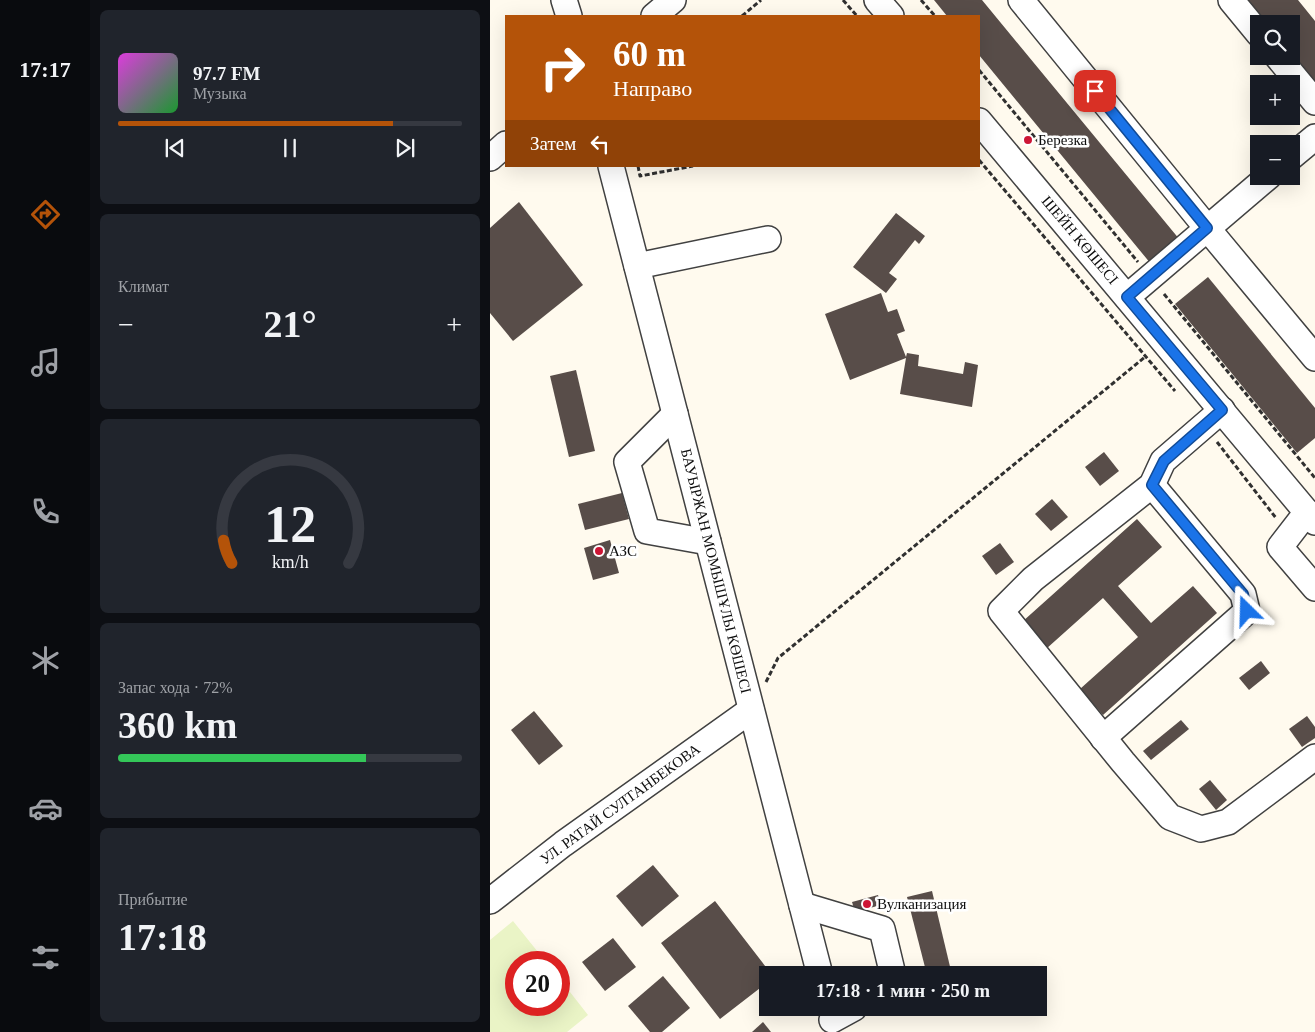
<!DOCTYPE html>
<html lang="ru">
<head>
<meta charset="utf-8">
<style>
  body { margin:0; font-family:Georgia,serif; background:#20242c; color:#f1f3f6; height:100vh; display:flex; flex-direction:column; font-size:19px; white-space:nowrap }
  * { box-sizing:border-box; margin:0 }
  p { font-size:16px; color:#9ea1a6 }
  .icon { flex:none; width:28px; height:28px; fill:none; stroke:currentColor; stroke-width:2; stroke-linecap:round; stroke-linejoin:round }
  .map { position:relative; flex:1; overflow:hidden }
  .panel { display:flex; flex-direction:column; gap:10px; padding:10px; background:#0d0f14; width:400px }
  .panel>* { flex:none }
  .banner { position:absolute; left:15px; top:15px; width:475px; height:152px; border-radius:0px; box-shadow:0 5px 20px #0002; background:#b45309; color:#fff; overflow:hidden }
  .fabs { position:absolute; left:760px; top:15px; display:grid; gap:10px }
  .fabs a { display:grid; place-items:center; width:50px; height:50px; border-radius:0px; background:#171b24; box-shadow:0 5px 20px #0002; font-size:25px }
  .speed { position:absolute; left:15px; top:951px; display:flex; gap:10px; font-size:25px; font-weight:700; text-align:center }
  .speed>* { display:grid; place-content:center; width:65px; height:65px; border-radius:50%; background:#171b24; box-shadow:0 5px 20px #0002; line-height:1 }
  .speed .limit { border:8px solid #d22; background:#fff; color:#111 }
  .pin { position:absolute; display:grid; place-items:center; width:42px; height:42px; color:#fff; margin:-21px; border-radius:10px; box-shadow:0 2px 8px #0006 }
  .me { position:absolute; width:55px; margin:-28px; rotate:338deg; stroke-linejoin:round; filter:drop-shadow(0 0 4px #0008) }
  .turn { display:flex; align-items:center; gap:18px; height:105px; padding:0 25px; font-size:22px }
  .turn .icon { width:65px; height:65px; stroke-width:2.5 }
  .turn b { display:block; font-size:35px; line-height:42px }
  .then { display:flex; align-items:center; height:48px; padding:0 25px; background:#0003; gap:10px; font-size:19px }
  .big { font-size:38px; font-weight:800; line-height:1.1 }
  .panel .tile { flex:1; display:flex; flex-direction:column; justify-content:center; gap:8px; min-width:0; padding:0 18px; border-radius:8px; background:#20242c }
  .panel .dial { align-items:center; gap:0 }
  .dial svg { height:130px; overflow:visible; fill:none; stroke:#363941; stroke-width:7; stroke-linecap:round; text-anchor:middle }
  .dial text { fill:#f1f3f6; stroke:none }
  .song { display:flex; align-items:center; gap:15px }
  .cover { width:60px; height:60px; border-radius:8px; background:linear-gradient(135deg,hsl(300 70% 55%),hsl(130 70% 35%)) }
  .played { height:5px; border-radius:2px; background:linear-gradient(90deg,#b45309 80%,#363941 80%) }
  .keys { display:flex; justify-content:space-around; direction:ltr }
  .heat { display:flex; justify-content:space-between; align-items:center; font-size:28px; direction:ltr }
  .charge { height:8px; border-radius:4px; background:linear-gradient(90deg,#34c759 72%,#363941 0) }
  .trip { position:absolute; left:269px; top:966px; width:288px; height:50px; border-radius:0px; background:#171b24; box-shadow:0 5px 20px #0002; font-weight:800; line-height:50px; text-align:center }
  main { display:flex; flex:1; min-height:0 }
  .dock { display:flex; flex-direction:column; width:90px; justify-content:space-around; align-items:center; background:#090b0e; color:#9ea1a6 }
  .dock .icon { width:35px; height:35px }
  .dock .on { color:#b45309 }
  .dock b { font-size:22px; color:#f1f3f6 }
  .map>svg:first-child { display:block }
</style>
</head>
<body>
<main>
<nav class="dock">
<b>17:17</b>
<svg class="icon on" aria-label="directions" viewBox="0 0 24 24"><path d="M12 3l9 9-9 9-9-9zM9 14v-3h6M13 9l2 2-2 2"/></svg>
<svg class="icon" aria-label="music" viewBox="0 0 24 24"><path d="M9 18V5l10-2v13"/><circle cx="6" cy="18" r="3"/><circle cx="16" cy="16" r="3"/></svg>
<svg class="icon" aria-label="phone" viewBox="0 0 24 24"><path d="M5 4h4l2 5-3 2q2 4 5 5l2-3 5 2v4C11 20 4 13 5 4z"/></svg>
<svg class="icon" aria-label="climate" viewBox="0 0 24 24"><path d="M12 3v18M4 7l16 10M4 17L20 7"/></svg>
<svg class="icon" aria-label="car" viewBox="0 0 24 24"><path d="M5 17H2v-5l4-1 3-4h7l3 4 3 1v5h-3M9 17h6M6 11h13"/><circle cx="7" cy="17" r="2"/><circle cx="17" cy="17" r="2"/></svg>
<svg class="icon" aria-label="filters" viewBox="0 0 24 24"><path d="M4 7h16M4 17h16"/><circle cx="9" cy="7" r="2"/><circle cx="15" cy="17" r="2"/></svg>
</nav>
<section class="panel">
<div class="tile">
<div class="song"><i class="cover"></i><div><b>97.7 FM</b><p>Музыка</p></div></div>
<div class="played"></div>
<div class="keys"><svg class="icon" aria-label="previous" viewBox="0 0 24 24"><path d="M18 5L8 12l10 7zM5 5v14"/></svg><svg class="icon" aria-label="pause" viewBox="0 0 24 24"><path d="M8 5v14M16 5v14"/></svg><svg class="icon" aria-label="next" viewBox="0 0 24 24"><path d="M6 5l10 7-10 7zM19 5v14"/></svg></div>
</div>
<div class="tile"><p>Климат</p>
<div class="heat"><a>−</a><b class="big">21°</b><a>+</a></div>
</div>
<div class="tile dial"><svg viewBox="0 0 100 80">
<path d="M14 69A42 42 0 1 1 86 69"/>
<path d="M14 69A42 42 0 0 1 9 55" stroke="#b45309"/>
<text x="50" y="56" font-size="32" font-weight="700">12</text>
<text x="50" y="72" font-size="11">km/h</text>
</svg></div>
<div class="tile"><p>Запас хода · 72%</p><b class="big">360 km</b><div class="charge"></div></div>
<div class="tile"><p>Прибытие</p><b class="big">17:18</b></div>
</section>
<div class="map">
<svg width="825" height="1032" viewBox="0 0 825 1032">
  <rect width="100%" height="100%" fill="#fffaee"/>
  <path fill="#eaf4c6" d="M 23,921 L 56,962 L 26,962 L 26,1005 L 69,1005 L 69,978 L 98,1015 L 77,1032 L 0,1032 L 0,940 Z"/>
  <g fill="#584d49">
    <path d="M 444,0 L 492,0 L 690,240 L 661,264 L 489,55 L 489,16 L 457,16 Z"/>
    <path d="M 756,0 L 808,0 L 825,21 L 825,83 L 801,55 L 801,24 L 776,24 Z"/>
    <path d="M 29,202 L 93,285 L 23,341 L 0,313 L 0,228 Z"/>
    <path d="M 406,213 L 435,236 L 429,244 L 425,240 L 399,273 L 407,279 L 396,293 L 363,267 Z"/>
    <path d="M 718,277 L 825,408 L 825,438 L 807,453 L 685,304 Z"/>
    <path d="M 391,293 L 398,312 L 407,309 L 415,331 L 407,334 L 416,357 L 417,353 L 429,355 L 428,366 L 473,374 L 475,362 L 488,365 L 482,407 L 410,394 L 416,358 L 360,380 L 335,314 Z"/>
    <path d="M 86,370 L 105,451 L 79,457 L 60,376 Z"/>
    <path d="M 614,452 L 629,471 L 610,486 L 595,467 Z"/>
    <path d="M 132,493 L 139,519 L 95,530 L 88,504 Z"/>
    <path d="M 562,499 L 578,517 L 561,531 L 545,514 Z"/>
    <path d="M 647,519 L 672,547 L 628,586 L 661,623 L 703,586 L 727,613 L 613,715 L 590,689 L 648,637 L 613,598 L 556,649 L 532,622 Z"/>
    <path d="M 120,540 L 129,573 L 103,580 L 94,548 Z"/>
    <path d="M 510,543 L 524,562 L 506,575 L 492,556 Z"/>
    <path d="M 771,661 L 780,673 L 759,690 L 749,678 Z"/>
    <path d="M 44,711 L 73,746 L 49,765 L 21,730 Z"/>
    <path d="M 817,716 L 825,727 L 825,738 L 812,747 L 799,729 Z"/>
    <path d="M 691,720 L 699,729 L 661,760 L 653,751 Z"/>
    <path d="M 720,780 L 737,800 L 726,810 L 709,789 Z"/>
    <path d="M 163,865 L 189,896 L 152,927 L 126,896 Z"/>
    <path d="M 442,891 L 462,975 L 437,975 L 417,897 Z"/>
    <path d="M 388,895 L 391,905 L 365,912 L 362,902 Z"/>
    <path d="M 225,901 L 282,975 L 278,975 L 278,982 L 230,1019 L 171,943 Z"/>
    <path d="M 123,938 L 146,967 L 115,991 L 92,962 Z"/>
    <path d="M 173,976 L 200,1008 L 172,1032 L 160,1032 L 138,1006 Z"/>
    <path d="M 273,1022 L 281,1032 L 262,1032 Z"/>
  </g>
  <g fill="none" stroke-linecap="round" stroke-linejoin="round">
    <g stroke="#414141" stroke-width="28">
      <g id="minor">
        <path d="M 74,0 L 79,16"/>
        <path d="M 387,0 L 401,16"/>
        <path d="M 531,0 L 717,228 L 825,358"/>
        <path d="M 741,0 L 769,34"/>
        <path d="M 164,16 L 183,0"/>
        <path d="M 787,56 L 825,102"/>
        <path d="M 489,121 L 825,522"/>
        <path d="M 801,157 L 825,137"/>
        <path d="M 0,158 L 16,144"/>
        <path d="M 121,166 L 330,975"/>
        <path d="M 147,266 L 278,239"/>
        <path d="M 637,297 L 779,176"/>
        <path d="M 732,410 L 673,461 L 662,485 L 543,579 L 511,611 L 633,762 L 680,817 L 711,829 L 738,822 L 825,757"/>
        <path d="M 185,414 L 137,462 L 157,531 L 218,542"/>
        <path d="M 817,512 L 790,547 L 825,588"/>
        <path d="M 613,738 L 757,611 L 753,594 L 662,485"/>
        <path d="M 0,901 L 73,844 L 261,710"/>
        <path d="M 312,905 L 392,929 L 403,975"/>
        <path d="M 342,1020 L 364,1008"/>
      </g>
    </g>
    <g stroke="#303030" stroke-width="3" stroke-dasharray="5 2.5" stroke-linecap="butt">
      <path d="M 353,0 L 367,16"/>
      <path d="M 431,0 L 445,16"/>
      <path d="M 252,16 L 271,0"/>
      <path d="M 489,70 L 648,262"/>
      <path d="M 489,160 L 685,391"/>
      <path d="M 148,166 L 150,176 L 203,166"/>
      <path d="M 674,294 L 825,478"/>
      <path d="M 727,442 L 786,518"/>
      <path d="M 276,682 L 288,658 L 655,357"/>
    </g>
    <use href="#minor" stroke="#fff" stroke-width="25"/>
  </g>
  <g fill="none" stroke-linecap="round" stroke-linejoin="round">
    <g stroke="#114b97" stroke-width="12">
      <path id="route" d="M 605,91 L 717,228 L 637,297 L 732,410 L 674,461 L 662,485 L 753,594 L 757,611"/>
    </g>
    <use href="#route" stroke="#1a73e8" stroke-width="9"/>
  </g>
  <g fill="#cd1635" stroke="#fff" stroke-width="2">
    <circle cx="538" cy="140" r="5"/>
    <circle cx="109" cy="551" r="5"/>
    <circle cx="377" cy="904" r="5"/>
  </g>
  <g text-anchor="middle" dominant-baseline="central" stroke-width="5" stroke-linejoin="round" paint-order="stroke">
    <g font-size="15" fill="#0e0e0e" stroke="#fff" text-anchor="start">
      <text x="548" y="140">Березка</text>
      <text x="119" y="551">АЗС</text>
      <text x="387" y="904">Вулканизация</text>
    </g>
    <g font-size="15" fill="#0e0e0e" stroke="#fff">
      <text transform="translate(590 240) rotate(50)">ШЕЙН КӨШЕСІ</text>
      <text transform="translate(226 571) rotate(76)">БАУЫРЖАН МОМЫШҰЛЫ КӨШЕСІ</text>
      <text transform="translate(130 804) rotate(-36)">УЛ. РАТАЙ СУЛТАНБЕКОВА</text>
    </g>
  </g>
</svg>
<div class="fabs">
<a><svg class="icon" aria-label="search" viewBox="0 0 24 24"><circle cx="10" cy="10" r="6"/><path d="M15 15l6 6"/></svg></a>
<a>+</a>
<a>−</a>
</div>
<div class="speed"><div class="limit">20</div></div>
<div class="pin" style="left:605px;top:91px;background:#d93025"><svg class="icon" aria-label="arrive" viewBox="0 0 24 24"><path d="M6 21V4h12l-3 4 3 4H6"/></svg></div>
<svg class="me" style="left:757px;top:611px" viewBox="-20 -20 40 40"><path d="M0-17L14 15 0 8-14 15z" fill="#1a73e8" stroke="#fff" stroke-width="4"/></svg>
<div class="trip">17:18 · 1 мин · 250 m</div>
<div class="banner">
<div class="turn"><svg class="icon" aria-label="right" viewBox="0 0 24 24"><path d="M7 20v-9h11M14 6l5 5-5 5"/></svg><div><b>60 m</b>Направо</div></div>
<div class="then">Затем<svg class="icon" aria-label="left" viewBox="0 0 24 24"><path d="M17 20v-9H6M10 6l-5 5 5 5"/></svg></div>
</div>
</div>
</main>
</body>
</html>
